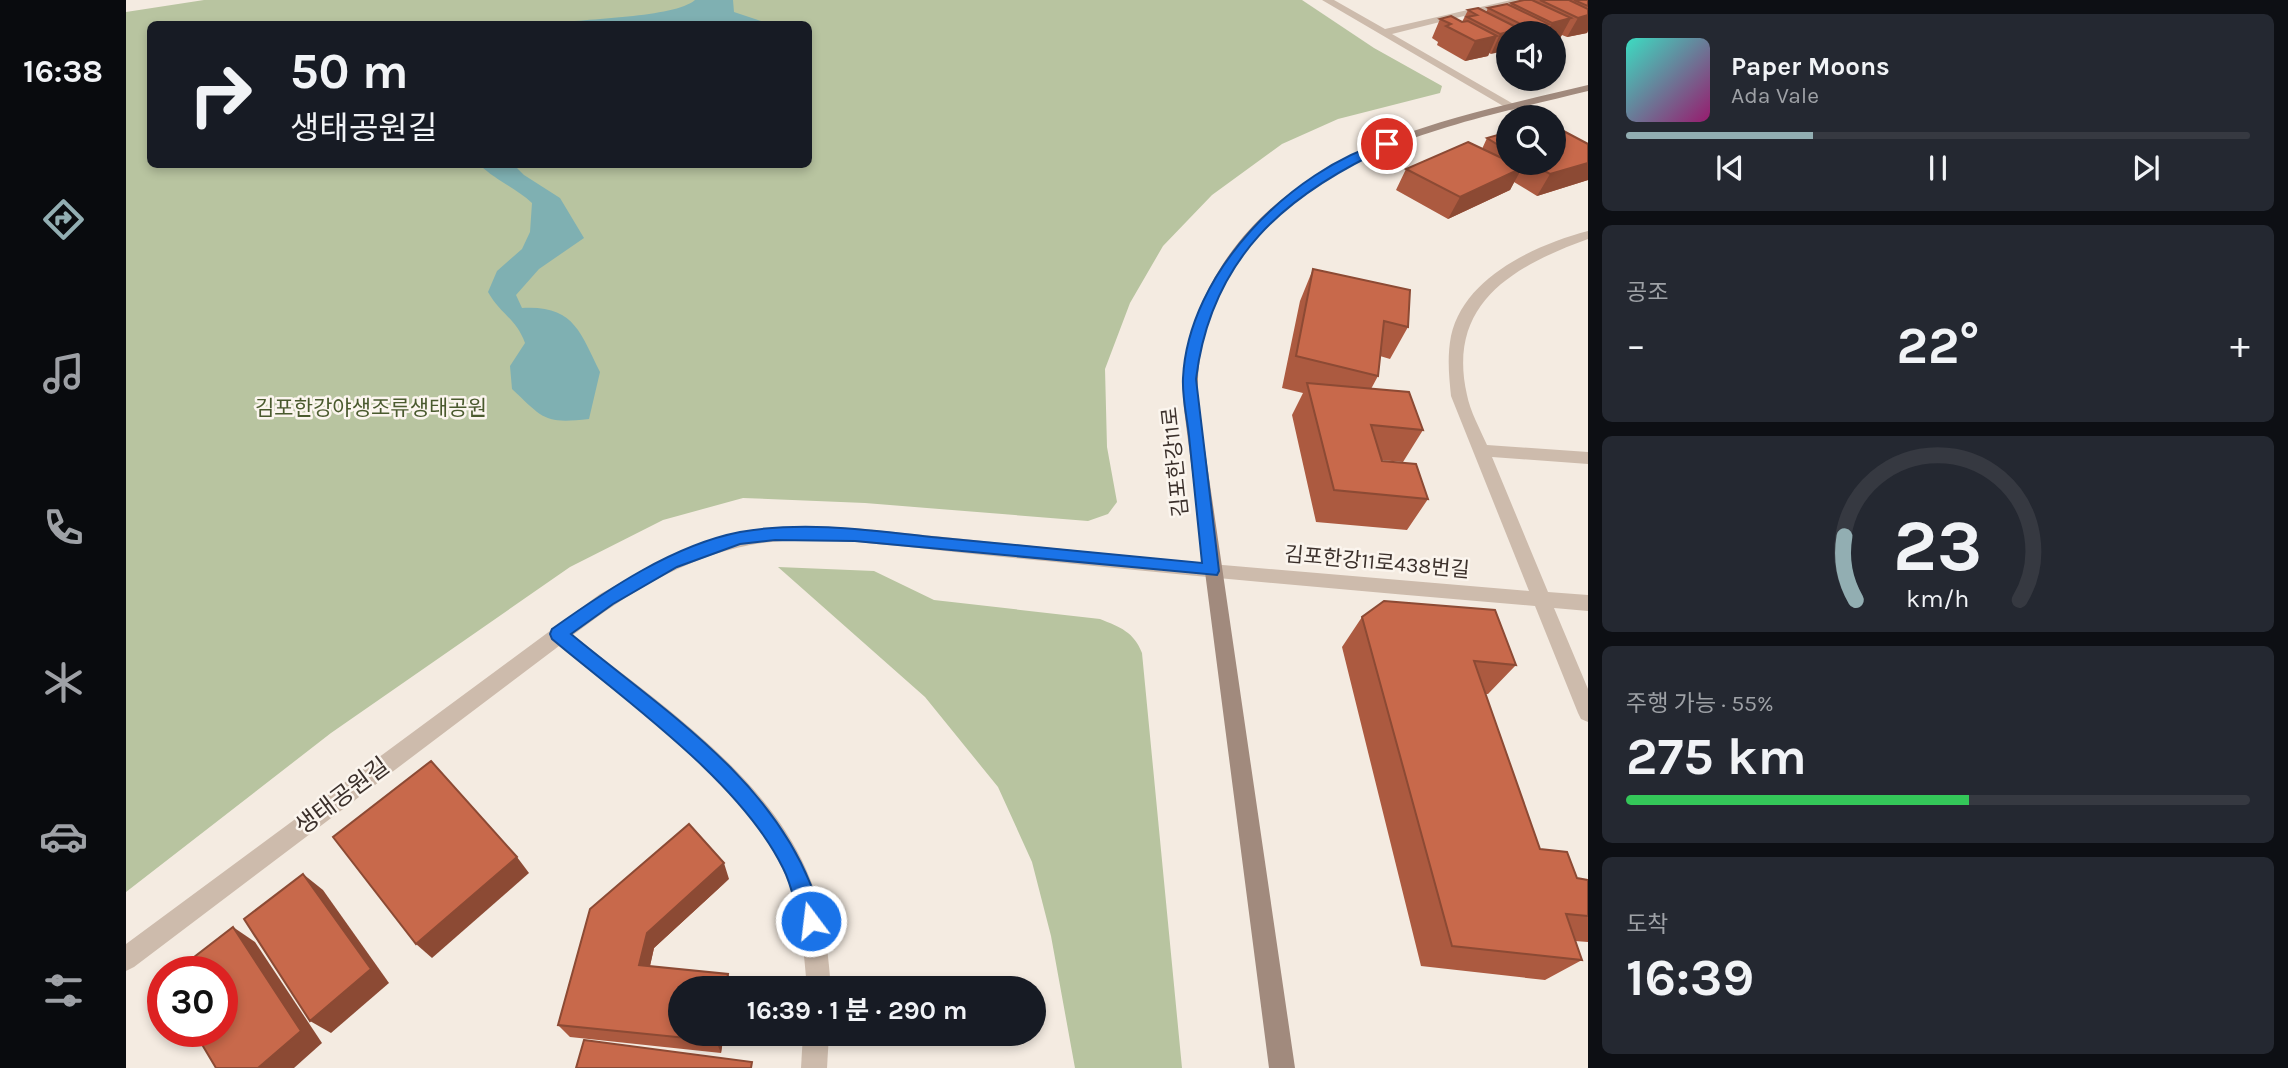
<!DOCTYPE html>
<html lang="ko">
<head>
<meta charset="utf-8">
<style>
  body { margin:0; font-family:Karla,"Noto Sans KR",sans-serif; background:#242831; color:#f1f3f6; height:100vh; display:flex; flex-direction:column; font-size:26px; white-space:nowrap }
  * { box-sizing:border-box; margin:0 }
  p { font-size:23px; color:#9ea1a6 }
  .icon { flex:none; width:38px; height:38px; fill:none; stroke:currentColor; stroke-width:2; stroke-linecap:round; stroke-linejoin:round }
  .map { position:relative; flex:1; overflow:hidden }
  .drawer { display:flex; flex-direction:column; gap:14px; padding:14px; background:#0d0f14; width:700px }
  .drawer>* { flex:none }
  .top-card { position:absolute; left:21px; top:21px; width:665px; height:147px; border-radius:10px; box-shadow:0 4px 10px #0003; background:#171b24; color:#f1f3f6; overflow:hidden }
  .fabs { position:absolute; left:1370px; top:21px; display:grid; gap:14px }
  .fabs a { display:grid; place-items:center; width:70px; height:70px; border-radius:50%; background:#171b24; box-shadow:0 4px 10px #0003; font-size:35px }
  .speed { position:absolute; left:21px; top:956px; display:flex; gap:14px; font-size:35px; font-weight:700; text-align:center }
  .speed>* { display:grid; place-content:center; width:91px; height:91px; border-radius:50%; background:#171b24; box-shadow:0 4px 10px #0003; line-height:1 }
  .speed .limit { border:10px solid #d22; background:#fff; color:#111 }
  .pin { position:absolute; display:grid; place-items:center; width:60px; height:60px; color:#fff; margin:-30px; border:4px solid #fff; border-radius:50%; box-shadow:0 2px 7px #0007 }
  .me { position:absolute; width:77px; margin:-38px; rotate:345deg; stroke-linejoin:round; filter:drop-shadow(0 0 5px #0008) }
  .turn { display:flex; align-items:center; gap:24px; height:147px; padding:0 28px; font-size:32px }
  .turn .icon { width:91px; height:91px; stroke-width:2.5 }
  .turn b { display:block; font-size:49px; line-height:60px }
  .big { font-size:52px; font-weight:700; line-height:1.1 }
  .drawer .widget { flex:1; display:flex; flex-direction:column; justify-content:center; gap:10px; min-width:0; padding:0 24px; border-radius:10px; background:#242831 }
  .drawer .dial { align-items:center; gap:0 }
  .dial svg { height:182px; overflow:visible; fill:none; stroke:#363941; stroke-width:7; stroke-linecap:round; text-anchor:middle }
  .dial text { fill:#f1f3f6; stroke:none }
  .song { display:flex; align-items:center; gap:21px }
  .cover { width:84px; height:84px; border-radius:10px; background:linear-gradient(135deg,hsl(170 70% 55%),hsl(320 70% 35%)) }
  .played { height:7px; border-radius:4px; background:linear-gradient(90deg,#92aeb2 30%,#363941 30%) }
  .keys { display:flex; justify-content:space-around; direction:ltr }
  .heat { display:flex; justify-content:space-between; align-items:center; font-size:38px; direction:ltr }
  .charge { height:10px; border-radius:5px; background:linear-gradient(90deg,#34c759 55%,#363941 0) }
  .trip { position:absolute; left:542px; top:976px; width:378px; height:70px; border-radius:35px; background:#171b24; box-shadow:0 4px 10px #0003; font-weight:700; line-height:70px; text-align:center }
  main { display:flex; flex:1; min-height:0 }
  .dock { display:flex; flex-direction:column; width:126px; justify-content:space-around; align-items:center; background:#090b0e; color:#9ea1a6 }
  .dock .icon { width:49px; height:49px }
  .dock .selected { color:#92aeb2 }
  .dock b { font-size:32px; color:#f1f3f6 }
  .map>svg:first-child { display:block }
</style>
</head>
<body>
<main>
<nav class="dock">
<b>16:38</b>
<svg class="icon selected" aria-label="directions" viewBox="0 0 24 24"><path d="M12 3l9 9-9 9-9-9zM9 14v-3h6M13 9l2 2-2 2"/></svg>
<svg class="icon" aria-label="music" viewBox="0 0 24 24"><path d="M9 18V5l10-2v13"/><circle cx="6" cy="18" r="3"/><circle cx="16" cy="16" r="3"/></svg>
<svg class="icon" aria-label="phone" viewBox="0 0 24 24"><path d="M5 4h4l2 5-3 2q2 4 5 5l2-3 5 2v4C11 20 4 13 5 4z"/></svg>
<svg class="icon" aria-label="climate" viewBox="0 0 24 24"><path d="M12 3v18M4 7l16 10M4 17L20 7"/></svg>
<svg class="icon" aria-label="car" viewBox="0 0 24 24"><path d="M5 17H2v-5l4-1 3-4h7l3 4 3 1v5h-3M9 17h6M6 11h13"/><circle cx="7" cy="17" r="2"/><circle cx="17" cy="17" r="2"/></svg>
<svg class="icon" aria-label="filters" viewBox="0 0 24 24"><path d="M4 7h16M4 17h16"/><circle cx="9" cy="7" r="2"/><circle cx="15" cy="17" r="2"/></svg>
</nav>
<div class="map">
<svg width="1462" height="1068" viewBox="0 0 1462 1068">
  <rect width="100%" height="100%" fill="#f4ebe1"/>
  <g fill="#b8c4a0" fill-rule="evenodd">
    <path d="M 78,0 L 1176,0 L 1248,48 L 1316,86 L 1314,93 L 1212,119 L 1156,144 L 1086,195 L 1037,246 L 1004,303 L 979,369 L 981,447 L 991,502 L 982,514 L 962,521 L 739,503 L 617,498 L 537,520 L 444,567 L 205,733 L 0,892 L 0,12 ZM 24,24 L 682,24 L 682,164 L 24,164 Z"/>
    <path d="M 652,567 L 748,571 L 808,600 L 974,619 C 994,627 1008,632 1016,653 L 1056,1068 L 949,1068 L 925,936 L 906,862 L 872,787 L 799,697 Z"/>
  </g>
  <g fill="#7fb0b2">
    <path d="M 569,0 L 607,0 L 608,12 L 644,24 L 425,24 C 459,18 548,18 569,0 Z"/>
    <path d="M 354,165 L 388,165 L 398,175 L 434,198 L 458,238 L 413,269 L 390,295 L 396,308 C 448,305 454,332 474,372 L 463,419 C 418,424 418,419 386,389 L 384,366 L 399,343 C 390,318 374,314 362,292 L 371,271 L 396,249 L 404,232 L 406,203 C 390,188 369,180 354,165 Z"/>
  </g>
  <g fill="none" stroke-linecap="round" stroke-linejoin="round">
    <g fill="#cdbbac" fill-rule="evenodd">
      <path d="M 1196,0 L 1208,0 L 1259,29 L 1385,0 L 1402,0 L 1266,34 L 1410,117 L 1396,117 Z"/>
      <path d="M 1462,231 L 1462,239 C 1388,266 1320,303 1341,395 C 1344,411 1354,429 1361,445 L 1462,452 L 1462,464 L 1366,457 L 1422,592 L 1462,595 L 1462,611 L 1428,608 L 1462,689 L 1462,722 L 1455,719 L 1452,713 L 1409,606 C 1246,592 1082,578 919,561 C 874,557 828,552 783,547 C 730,542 676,535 624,545 C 557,558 501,594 447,635 C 528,700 637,771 680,869 C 697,907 702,947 705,989 L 681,989 C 678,952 675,914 661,879 C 623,787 508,708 433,646 L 8,967 L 0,971 L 0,944 L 474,594 L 536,560 L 599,537 L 658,528 L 729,528 L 1085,564 L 1403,591 L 1325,396 C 1323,376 1321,357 1325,336 C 1338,277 1409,245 1462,231 Z"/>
      <path d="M 677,1034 L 703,1034 L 701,1068 L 675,1068 Z"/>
    </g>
    <path fill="#a18a7d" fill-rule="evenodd" d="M 1462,85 L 1462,91 C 1329,124 1167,151 1098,286 C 1078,324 1068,366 1073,409 L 1169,1068 L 1143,1068 L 1058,409 C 1053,366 1064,324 1084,286 C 1158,146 1322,119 1462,85 Z"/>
  </g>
  <g fill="#ac5a40">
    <path d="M 1408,0 L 1462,0 L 1462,31 L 1461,33 L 1441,37 L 1436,35 L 1434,38 L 1428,40 L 1428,33 L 1382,33 L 1365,54 L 1363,53 L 1362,56 L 1339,61 L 1311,45 L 1312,42 L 1306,38 L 1314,19 L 1336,22 L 1342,10 L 1360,12 L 1362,8 L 1384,5 L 1385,3 L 1408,1 Z"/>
    <path d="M 1382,132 L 1382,163 L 1428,163 L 1462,144 L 1462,180 L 1411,196 L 1388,182 L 1384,190 L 1322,219 L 1270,190 L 1280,169 L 1356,149 L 1361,138 Z"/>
    <path d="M 1187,269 L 1282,327 L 1264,359 L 1254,356 L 1252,376 L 1245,389 L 1297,430 L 1277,462 L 1255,460 L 1302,499 L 1281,530 L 1190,522 L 1166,415 L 1177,393 L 1156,388 L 1174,301 Z"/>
    <path d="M 1236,617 L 1390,665 L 1362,694 L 1359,694 L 1414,849 L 1451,878 L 1462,880 L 1462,942 L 1449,941 L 1456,960 L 1419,980 L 1295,966 L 1216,647 Z"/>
    <path d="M 603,879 L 528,948 L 524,966 L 602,974 L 606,989 L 555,989 L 555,1034 L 598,1034 L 595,1053 L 444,1037 L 432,1025 Z"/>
  </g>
  <g fill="#8c4a34">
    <path d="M 1462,15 L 1462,30 L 1461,33 L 1441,37 L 1452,18 Z"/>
    <path d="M 1445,18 L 1434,38 L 1428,40 L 1428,33 L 1420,33 L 1426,23 Z"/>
    <path d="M 1423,24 L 1418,33 L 1401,33 L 1403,28 Z"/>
    <path d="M 1394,29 L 1392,33 L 1382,33 L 1382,50 L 1365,54 L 1374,34 Z"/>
    <path d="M 1371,36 L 1362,56 L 1339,61 L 1349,41 Z"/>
    <path d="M 1462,163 L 1462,180 L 1411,196 L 1424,174 Z"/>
    <path d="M 1396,168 L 1384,190 L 1322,219 L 1334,197 Z"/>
    <path d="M 391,857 L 403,873 L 306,958 L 290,944 Z"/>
    <path d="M 598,863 L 603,879 L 528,948 L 521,979 L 513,965 L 521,933 Z"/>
    <path d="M 177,874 L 197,890 L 263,983 L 205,1033 L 184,1021 Z"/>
    <path d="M 107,927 L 129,942 L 196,1043 L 168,1068 L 132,1068 Z"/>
    <path d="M 602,974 L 607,987 L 606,989 L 599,989 Z"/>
    <path d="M 591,1034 L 598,1034 L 595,1053 L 590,1041 Z"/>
  </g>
  <g fill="#c8694b" stroke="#8c4a34" stroke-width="2">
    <path d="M 1398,0 L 1406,0 L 1445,18 L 1426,23 L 1385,3 Z"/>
    <path d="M 1414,0 L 1443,0 L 1462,9 L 1462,15 L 1452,18 Z"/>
    <path d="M 1448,0 L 1462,0 L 1462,6 Z"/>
    <path d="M 1381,4 L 1423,24 L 1403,28 L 1362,8 Z"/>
    <path d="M 1352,8 L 1394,29 L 1374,34 L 1341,17 L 1351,15 L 1342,10 Z"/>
    <path d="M 1325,16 L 1336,22 L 1342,21 L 1371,36 L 1349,41 L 1320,26 L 1325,24 L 1314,19 Z"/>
    <path d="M 1430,127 L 1462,144 L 1462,163 L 1424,174 L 1404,163 L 1428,163 L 1428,128 Z"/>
    <path d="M 1382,132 L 1382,151 L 1361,138 Z"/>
    <path d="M 1342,142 L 1382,161 L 1382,163 L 1385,163 L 1396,168 L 1334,197 L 1280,169 Z"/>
    <path d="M 1187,269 L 1284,290 L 1282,327 L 1258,321 L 1252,376 L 1170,356 Z"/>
    <path d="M 1181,383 L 1283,392 L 1297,430 L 1245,425 L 1256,461 L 1290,464 L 1302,499 L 1208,490 Z"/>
    <path d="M 1258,601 L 1369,610 L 1390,665 L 1348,661 L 1414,849 L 1441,852 L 1451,878 L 1462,880 L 1462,916 L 1440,914 L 1456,960 L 1326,946 L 1236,617 Z"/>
    <path d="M 305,761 L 391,857 L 290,944 L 207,837 Z"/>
    <path d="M 563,824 L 598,863 L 521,933 L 513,965 L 602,974 L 599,989 L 555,989 L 555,1034 L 591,1034 L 590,1041 L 432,1025 L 464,909 Z"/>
    <path d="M 177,874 L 245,969 L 184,1021 L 118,919 Z"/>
    <path d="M 107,927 L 175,1031 L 132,1068 L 90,1068 L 68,1031 L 96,1031 L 96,971 L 50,971 Z"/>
    <path d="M 458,1040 L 626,1062 L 625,1068 L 450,1068 Z"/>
  </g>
  <path fill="#1a73e8" stroke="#114b97" stroke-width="2" d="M 1261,141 L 1266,144 L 1265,146 C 1159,194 1085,258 1070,379 L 1093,571 L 1091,575 L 729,541 L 649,540 L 614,544 L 551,567 L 487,604 L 445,634 C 533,707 640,774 684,883 C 690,897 698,914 692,929 L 685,932 L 677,929 C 669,909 667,887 657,868 C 615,782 500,701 426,639 L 424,634 L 426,629 C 481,590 547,545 614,532 C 680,520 751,531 816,538 C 903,546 989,555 1076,563 C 1072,521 1067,479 1063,436 C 1061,417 1056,397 1057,378 C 1062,273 1164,170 1261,141 Z"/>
  <g text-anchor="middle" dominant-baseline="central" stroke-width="5" stroke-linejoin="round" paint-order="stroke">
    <g font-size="21" fill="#4a5a2e" stroke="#fbf5ee">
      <text x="245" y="408">김포한강야생조류생태공원</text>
    </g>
    <g font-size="21" fill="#3b302b" stroke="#fbf5ee">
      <text transform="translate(1049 462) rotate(-96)">김포한강11로</text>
      <text transform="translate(1251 562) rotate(5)">김포한강11로438번길</text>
    </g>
    <g font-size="24" fill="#3b302b" stroke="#fbf5ee">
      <text transform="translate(216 796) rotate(-37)">생태공원길</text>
    </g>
  </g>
</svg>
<div class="fabs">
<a><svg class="icon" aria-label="sound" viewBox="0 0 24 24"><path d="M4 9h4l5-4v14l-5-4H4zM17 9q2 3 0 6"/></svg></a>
<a><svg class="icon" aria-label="search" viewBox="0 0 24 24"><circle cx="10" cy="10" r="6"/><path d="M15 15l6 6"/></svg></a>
</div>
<div class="speed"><div class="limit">30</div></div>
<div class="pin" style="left:1261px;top:144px;background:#d93025"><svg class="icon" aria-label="arrive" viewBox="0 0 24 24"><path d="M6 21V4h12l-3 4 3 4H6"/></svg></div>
<svg class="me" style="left:685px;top:921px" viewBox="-20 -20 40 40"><circle r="17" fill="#1a73e8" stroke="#fff" stroke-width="3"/><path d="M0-11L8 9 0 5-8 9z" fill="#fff"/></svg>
<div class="trip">16:39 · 1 분 · 290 m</div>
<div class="top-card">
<div class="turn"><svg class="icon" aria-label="right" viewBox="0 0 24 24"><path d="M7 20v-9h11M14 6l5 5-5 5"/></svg><div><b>50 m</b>생태공원길</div></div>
</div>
</div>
<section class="drawer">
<div class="widget">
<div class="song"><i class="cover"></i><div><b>Paper Moons</b><p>Ada Vale</p></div></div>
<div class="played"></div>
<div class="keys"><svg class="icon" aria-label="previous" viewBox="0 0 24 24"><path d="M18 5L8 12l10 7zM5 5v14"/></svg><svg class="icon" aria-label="pause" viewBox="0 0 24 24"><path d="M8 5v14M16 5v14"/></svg><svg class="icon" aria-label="next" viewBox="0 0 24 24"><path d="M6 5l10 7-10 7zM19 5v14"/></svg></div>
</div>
<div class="widget"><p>공조</p>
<div class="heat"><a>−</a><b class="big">22°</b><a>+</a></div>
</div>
<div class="widget dial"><svg viewBox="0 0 100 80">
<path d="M14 69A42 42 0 1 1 86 69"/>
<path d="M14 69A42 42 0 0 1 9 41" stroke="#92aeb2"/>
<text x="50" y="56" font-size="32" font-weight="700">23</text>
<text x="50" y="72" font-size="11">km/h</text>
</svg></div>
<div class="widget"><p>주행 가능 · 55%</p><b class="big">275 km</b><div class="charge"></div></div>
<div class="widget"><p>도착</p><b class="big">16:39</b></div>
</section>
</main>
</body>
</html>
